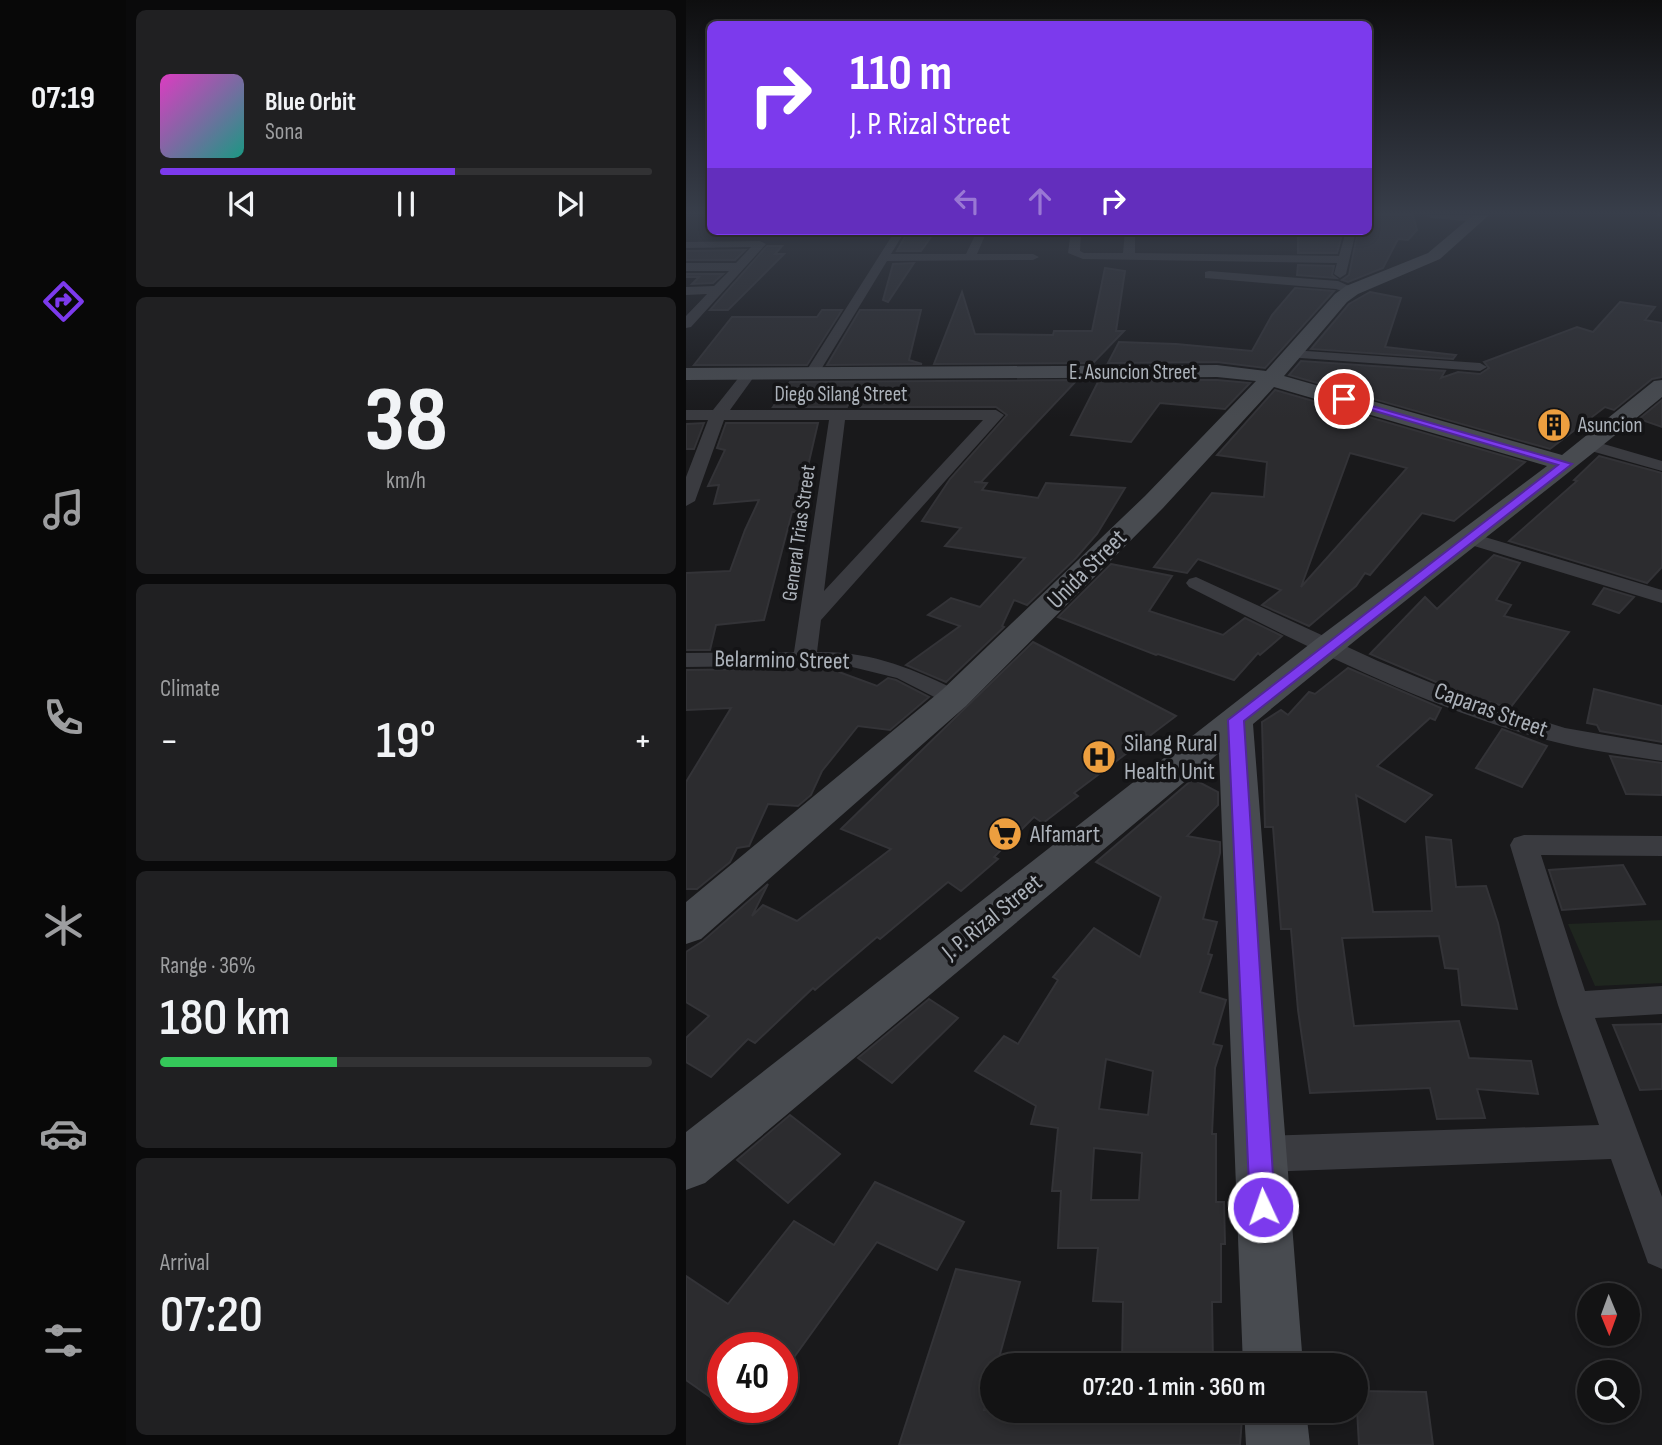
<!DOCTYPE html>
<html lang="en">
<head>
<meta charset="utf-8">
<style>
  body { margin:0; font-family:"Sofia Sans Condensed",sans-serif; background:#202022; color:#f1f3f6; height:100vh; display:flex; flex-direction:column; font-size:26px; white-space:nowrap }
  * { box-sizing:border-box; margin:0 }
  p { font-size:23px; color:#9d9ea0 }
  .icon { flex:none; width:38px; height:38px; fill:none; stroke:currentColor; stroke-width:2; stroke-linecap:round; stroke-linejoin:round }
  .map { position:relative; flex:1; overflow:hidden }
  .sheet { display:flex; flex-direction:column; gap:10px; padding:10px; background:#0a0a0b; width:560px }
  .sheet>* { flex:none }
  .guide { position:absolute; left:21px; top:21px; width:665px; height:214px; border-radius:10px; box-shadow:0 4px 10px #0003,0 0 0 2px #323234; background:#7c3aed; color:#fff; overflow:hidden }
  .needle { width:46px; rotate:179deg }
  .controls { position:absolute; left:891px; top:1283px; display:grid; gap:14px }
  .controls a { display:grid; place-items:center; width:63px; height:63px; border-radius:50%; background:#131314; box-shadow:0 4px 10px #0003,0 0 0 2px #323234; font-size:35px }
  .speed { position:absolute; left:21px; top:1332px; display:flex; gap:14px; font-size:35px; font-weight:700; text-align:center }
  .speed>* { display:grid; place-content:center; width:91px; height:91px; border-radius:50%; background:#131314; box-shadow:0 4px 10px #0003,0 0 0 2px #323234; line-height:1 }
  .speed .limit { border:10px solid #d22; background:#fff; color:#111 }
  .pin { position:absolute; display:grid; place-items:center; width:60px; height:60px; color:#fff; margin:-30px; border:4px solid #fff; border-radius:50%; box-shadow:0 2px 7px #0007 }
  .me { position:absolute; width:77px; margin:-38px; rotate:357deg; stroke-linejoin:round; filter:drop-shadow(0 0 5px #0008) }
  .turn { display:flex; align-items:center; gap:24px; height:147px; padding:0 28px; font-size:32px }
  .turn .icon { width:91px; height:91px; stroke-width:2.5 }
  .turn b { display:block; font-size:49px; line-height:60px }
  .lanes { display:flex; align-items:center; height:66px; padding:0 28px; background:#0003; justify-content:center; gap:35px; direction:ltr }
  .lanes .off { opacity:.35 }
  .big { font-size:52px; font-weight:600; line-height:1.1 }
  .sheet .widget { flex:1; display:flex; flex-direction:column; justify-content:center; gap:10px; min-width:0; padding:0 24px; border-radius:10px; background:#202022 }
  .sheet .dial { align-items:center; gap:0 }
  .dial b { font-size:91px; line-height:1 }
  .song { display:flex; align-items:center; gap:21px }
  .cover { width:84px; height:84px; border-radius:10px; background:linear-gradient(135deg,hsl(310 70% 55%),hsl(170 70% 35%)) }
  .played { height:7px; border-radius:4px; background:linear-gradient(90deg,#7c3aed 60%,#323234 60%) }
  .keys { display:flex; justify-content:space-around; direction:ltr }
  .heat { display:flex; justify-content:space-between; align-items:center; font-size:38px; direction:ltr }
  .charge { height:10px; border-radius:5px; background:linear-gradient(90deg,#34c759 36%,#323234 0) }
  .trip { position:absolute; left:294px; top:1353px; width:388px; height:70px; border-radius:35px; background:#131314; box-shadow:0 4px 10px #0003,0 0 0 2px #323234; font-weight:600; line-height:70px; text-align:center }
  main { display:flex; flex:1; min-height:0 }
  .menu { display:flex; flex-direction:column; width:126px; justify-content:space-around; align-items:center; background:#080808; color:#9d9ea0 }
  .menu .icon { width:49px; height:49px }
  .menu .active { color:#7c3aed }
  .menu b { font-size:32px; color:#f1f3f6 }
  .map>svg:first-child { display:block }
</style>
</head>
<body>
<main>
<nav class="menu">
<b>07:19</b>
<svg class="icon active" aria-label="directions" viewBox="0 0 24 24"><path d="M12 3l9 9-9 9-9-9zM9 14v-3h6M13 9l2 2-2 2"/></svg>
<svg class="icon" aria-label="music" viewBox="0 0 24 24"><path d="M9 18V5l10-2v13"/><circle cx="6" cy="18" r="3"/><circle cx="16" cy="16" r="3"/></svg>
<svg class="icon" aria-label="phone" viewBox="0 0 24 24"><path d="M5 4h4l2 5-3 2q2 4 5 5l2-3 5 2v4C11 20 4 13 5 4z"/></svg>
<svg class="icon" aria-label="climate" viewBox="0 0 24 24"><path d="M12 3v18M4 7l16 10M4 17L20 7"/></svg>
<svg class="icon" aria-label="car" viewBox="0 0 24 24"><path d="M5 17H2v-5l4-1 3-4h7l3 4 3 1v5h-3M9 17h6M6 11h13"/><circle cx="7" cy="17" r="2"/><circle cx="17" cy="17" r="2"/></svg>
<svg class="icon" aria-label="filters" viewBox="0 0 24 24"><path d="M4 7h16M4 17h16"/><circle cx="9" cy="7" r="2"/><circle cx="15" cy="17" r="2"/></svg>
</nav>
<section class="sheet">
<div class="widget">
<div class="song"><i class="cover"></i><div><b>Blue Orbit</b><p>Sona</p></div></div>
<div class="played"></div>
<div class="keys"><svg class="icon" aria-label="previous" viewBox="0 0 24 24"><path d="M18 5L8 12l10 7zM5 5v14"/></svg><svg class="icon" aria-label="pause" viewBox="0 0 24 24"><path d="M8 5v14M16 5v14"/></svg><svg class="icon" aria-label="next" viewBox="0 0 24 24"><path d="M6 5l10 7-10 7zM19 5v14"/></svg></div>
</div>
<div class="widget dial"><b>38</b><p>km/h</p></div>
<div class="widget"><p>Climate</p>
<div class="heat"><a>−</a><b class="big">19°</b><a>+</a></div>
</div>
<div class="widget"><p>Range · 36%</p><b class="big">180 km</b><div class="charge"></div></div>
<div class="widget"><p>Arrival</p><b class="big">07:20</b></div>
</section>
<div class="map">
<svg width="976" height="1445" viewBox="0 0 976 1445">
  <rect width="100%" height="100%" fill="#19191b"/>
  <path fill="#1f261f" d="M 976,920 L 976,983 L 909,986 L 882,924 Z"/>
  <g fill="#2c2c2f" stroke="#333337" stroke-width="2" fill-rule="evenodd">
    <path d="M 682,215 L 727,215 L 731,230 L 722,240 L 712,239 L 697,268 L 662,282 L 656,280 L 663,275 L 672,231 L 682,231 Z"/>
    <path d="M 612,231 L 657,231 L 651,253 L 612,253 Z"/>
    <path d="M 247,234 L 235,251 L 211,251 L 220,235 Z"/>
    <path d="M 81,246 L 96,246 L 89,254 L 98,254 L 42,310 L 24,310 Z"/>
    <path d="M 59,250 L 49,260 L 0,260 L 0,251 Z"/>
    <path d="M 228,263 L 202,302 L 197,300 L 207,264 Z"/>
    <path d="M 612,265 L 648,266 L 646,275 L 650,278 L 611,275 Z"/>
    <path d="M 419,268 L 439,271 L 430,331 L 438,331 L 407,363 L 248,364 L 276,292 L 289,334 L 367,335 L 368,331 L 406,331 Z"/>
    <path d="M 0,274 L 37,274 L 27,283 L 6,284 L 13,277 L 0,277 Z"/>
    <path d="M 609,288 L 648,291 L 579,368 L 531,362 L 422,363 L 433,342 L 490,344 L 566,351 L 586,315 Z"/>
    <path d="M 684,292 L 715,298 L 699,347 L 770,355 L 767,359 L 625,349 L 663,304 Z"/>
    <path d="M 934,302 L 969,307 L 959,320 L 976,323 L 976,377 L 966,379 L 928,410 L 919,407 L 864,449 L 603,375 L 615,361 L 759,371 L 755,378 L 772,372 L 794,374 L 803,368 L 798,362 L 891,327 L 907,332 Z"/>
    <path d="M 136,310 L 156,310 L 121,365 L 8,365 L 46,317 L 131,317 Z"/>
    <path d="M 174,310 L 235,310 L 223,360 L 236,364 L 141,365 Z"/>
    <path d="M 391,380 L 295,482 L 288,482 L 301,483 L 296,490 L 352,498 L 360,483 L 439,488 L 411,534 L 390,558 L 341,605 L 328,600 L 316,626 L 318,627 L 260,682 L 220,665 L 274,626 L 242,615 L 265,598 L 294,607 L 339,558 L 259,546 L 275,528 L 236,521 L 264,479 L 321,415 L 310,407 L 167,407 L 165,398 L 161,407 L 87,407 L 104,382 Z"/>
    <path d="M 413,380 L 531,380 L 564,383 L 539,409 L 474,403 L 445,442 L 385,435 Z"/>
    <path d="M 589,390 L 839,462 L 768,521 L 736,513 L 684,575 L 679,573 L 670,586 L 623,626 L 576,605 L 595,590 L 512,559 L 501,573 L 468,567 L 526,493 L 578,497 L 581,462 L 531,455 ZM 664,453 L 721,468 L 615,587 Z"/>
    <path d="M 976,400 L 976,427 L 953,419 Z"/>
    <path d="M 18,423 L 8,449 L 0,449 L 0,424 Z"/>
    <path d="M 40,423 L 132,423 L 119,479 L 124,478 L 122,497 L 115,512 L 106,512 L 78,620 L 30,625 L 24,650 L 0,650 L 0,573 L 44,571 L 59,530 L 73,500 L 28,504 L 33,485 L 22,486 L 39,450 L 31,448 Z"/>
    <path d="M 913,456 L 976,473 L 976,567 L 961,583 L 823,541 L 891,481 L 888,480 Z"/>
    <path d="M 808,555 L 834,563 L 810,600 L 825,605 L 818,616 L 883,632 L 824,708 L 783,696 L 684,654 L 739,597 L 751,609 Z"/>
    <path d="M 425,564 L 486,576 L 463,611 L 537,635 L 559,618 L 596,636 L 574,655 L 572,653 L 548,680 L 472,654 L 470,655 L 372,617 Z"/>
    <path d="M 918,588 L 948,597 L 933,613 L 907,604 Z"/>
    <path d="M 347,642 L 490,716 L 388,793 L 392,796 L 357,823 L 348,817 L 308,857 L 312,859 L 275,891 L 262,882 L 194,939 L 191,937 L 129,990 L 127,988 L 69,1043 L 62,1039 L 25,1077 L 0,1062 L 0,1038 L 23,1016 L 0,1002 L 0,952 L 17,941 L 82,884 L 66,916 L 77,905 L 111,921 L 205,849 L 155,829 Z"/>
    <path d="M 142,668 L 191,686 L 202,678 L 210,680 L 243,697 L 204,730 L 172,726 L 136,771 L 125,795 L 112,806 L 82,804 L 63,846 L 51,848 L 44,862 L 11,889 L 0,889 L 0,782 L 45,708 L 0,710 L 0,670 Z"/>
    <path d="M 662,668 L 755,708 L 749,720 L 744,718 L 691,766 L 746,795 L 719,822 L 670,795 L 687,912 L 746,911 L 740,837 L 765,840 L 770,887 L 800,886 L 812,923 L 831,1009 L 776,1005 L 772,969 L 759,968 L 753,936 L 656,938 L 668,1026 L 773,1021 L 783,1058 L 845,1061 L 852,1094 L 791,1089 L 799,1118 L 751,1119 L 744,1088 L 624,1093 L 612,1010 L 605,929 L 595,929 L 587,827 L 579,827 L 576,722 L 595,710 L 602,715 L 623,692 L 629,694 Z"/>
    <path d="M 908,689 L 976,706 L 976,742 L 914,731 L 911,725 L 901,723 Z"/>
    <path d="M 816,729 L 861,746 L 836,787 L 790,768 Z"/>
    <path d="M 924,756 L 976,763 L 976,795 L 940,794 Z"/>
    <path d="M 507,779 L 532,792 L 532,805 L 501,836 L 534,842 L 534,853 L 517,919 L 531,922 L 522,954 L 526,955 L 514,992 L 540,1000 L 527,1044 L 536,1046 L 529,1068 L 526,1134 L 530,1134 L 530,1202 L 538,1202 L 539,1244 L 535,1244 L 535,1302 L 526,1302 L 527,1365 L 436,1365 L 437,1302 L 407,1301 L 412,1248 L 372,1248 L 375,1191 L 366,1191 L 372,1128 L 345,1124 L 350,1106 L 289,1071 L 318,1036 L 332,1044 L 372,980 L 367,977 L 408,928 L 454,957 L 475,897 L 410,862 ZM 420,1059 L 467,1071 L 462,1115 L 413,1109 ZM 408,1148 L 456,1153 L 453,1200 L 405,1200 Z"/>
    <path d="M 937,865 L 959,904 L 876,910 L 863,870 Z"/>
    <path d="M 243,999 L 272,1018 L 206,1083 L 172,1058 Z"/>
    <path d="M 976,1024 L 976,1089 L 954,1090 L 927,1025 Z"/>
    <path d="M 104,1115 L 154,1154 L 102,1203 L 51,1160 Z"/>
    <path d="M 189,1182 L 278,1222 L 251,1270 L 191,1242 L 96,1374 L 96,1348 L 37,1348 L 37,1406 L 0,1380 L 0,1276 L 42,1304 L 108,1221 L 148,1245 Z"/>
    <path d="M 270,1269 L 334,1282 L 311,1365 L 306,1365 L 306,1380 L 298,1410 L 504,1410 L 556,1418 L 554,1445 L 213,1445 Z"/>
    <path d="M 670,1391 L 740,1392 L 747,1445 L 673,1445 Z"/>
  </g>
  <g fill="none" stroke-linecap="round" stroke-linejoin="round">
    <path stroke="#404347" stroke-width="2" stroke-dasharray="2 2.5" stroke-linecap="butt" d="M 972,215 L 976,216"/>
    <g fill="#3a3b40" fill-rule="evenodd">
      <path d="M 740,215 L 784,215 L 796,219 L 791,222 L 745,218 Z"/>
      <path d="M 209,231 L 219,231 L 205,254 L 280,254 L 291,231 L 301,231 L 291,254 L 347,254 L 353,257 L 347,260 L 201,261 L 131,376 L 121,376 L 119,373 Z"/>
      <path d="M 385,231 L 395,231 L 394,251 L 398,253 L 437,253 L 439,231 L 449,231 L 449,253 L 653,256 L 660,231 L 670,231 L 660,274 L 654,278 L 648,274 L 651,263 L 397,259 L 382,253 Z"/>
      <path d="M 0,242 L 74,241 L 80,244 L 5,327 L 0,328 L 0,316 L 21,294 L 0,295 L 0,287 L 28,286 L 43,271 L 0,271 L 0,263 L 50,263 L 65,247 L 0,248 Z"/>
      <path d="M 523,271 L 652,281 L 672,290 L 666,294 L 650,289 L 519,278 L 519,272 Z"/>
      <path d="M 606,350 L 794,363 L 801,367 L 794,371 L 601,357 L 599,354 Z"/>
      <path d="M 63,370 L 70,374 L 44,410 L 310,410 L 318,415 L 135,620 L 131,652 C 186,651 228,669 276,693 L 280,698 L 276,703 L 268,705 L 260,703 L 211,678 L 158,665 L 0,667 L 0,653 L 108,652 L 143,420 L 38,420 L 9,501 L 0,506 L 0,477 L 22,420 L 0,420 L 0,410 L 27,410 L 58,371 ZM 159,420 L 297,420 L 138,591 Z"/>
      <path d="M 904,440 L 976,461 L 976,471 L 898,449 L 896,445 L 898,441 Z"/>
      <path d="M 782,532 L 976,590 L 976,603 L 775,542 L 772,538 L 775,534 Z"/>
      <path d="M 510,577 L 692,661 L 782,698 L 879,728 L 976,745 L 976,761 C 937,755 899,750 861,740 C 735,706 618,645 503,587 L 500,583 L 503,579 Z"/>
      <path d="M 838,835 L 976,836 L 976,856 L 855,855 L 899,991 L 976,986 L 976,1014 L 909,1018 L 976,1197 L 976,1269 L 962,1263 L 925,1159 L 574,1172 L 561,1166 L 556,1154 L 561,1142 L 574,1136 L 913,1125 L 872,1005 L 824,845 L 828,838 Z"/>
    </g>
    <g fill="#484b50" fill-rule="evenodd">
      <path d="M 787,215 L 803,215 L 754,259 L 672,294 L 661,302 L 598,376 L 876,455 L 968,381 L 976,380 L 976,397 C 841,508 701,612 567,724 L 617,1365 L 557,1365 L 533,753 L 19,1183 L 0,1190 L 0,1132 L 629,640 L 861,466 L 588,387 L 477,508 L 280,706 L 15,939 L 0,944 L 0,902 L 256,690 L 459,496 L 570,381 L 531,377 L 0,380 L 0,368 L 531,365 L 580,371 L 649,294 L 660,286 L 742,253 Z"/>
      <path d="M 558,1410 L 620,1410 L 624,1445 L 560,1445 Z"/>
    </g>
  </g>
  <linearGradient id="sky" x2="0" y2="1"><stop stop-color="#0e0e0f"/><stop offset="0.51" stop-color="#383e4a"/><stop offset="1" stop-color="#383e4a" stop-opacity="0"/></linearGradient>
  <rect width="976" height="418" fill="url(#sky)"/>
  <path fill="#7c3aed" stroke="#51269a" stroke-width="2" d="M 655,397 L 886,464 L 558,721 L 589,1207 L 586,1216 L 577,1219 L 568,1216 L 564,1207 L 542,720 L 872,465 L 655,401 Z"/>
  <defs>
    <g id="building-disc" transform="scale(1.75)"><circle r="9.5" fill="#ed9f3f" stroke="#141416"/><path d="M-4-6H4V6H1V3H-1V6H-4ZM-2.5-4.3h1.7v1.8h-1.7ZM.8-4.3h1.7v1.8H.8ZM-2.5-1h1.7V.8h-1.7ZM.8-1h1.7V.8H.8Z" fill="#111"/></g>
    <g id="hospital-disc" transform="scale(1.75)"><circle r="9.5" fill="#ed9f3f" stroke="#141416"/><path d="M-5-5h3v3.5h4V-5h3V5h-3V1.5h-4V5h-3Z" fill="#111"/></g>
    <g id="supermarket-disc" transform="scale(1.75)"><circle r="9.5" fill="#ed9f3f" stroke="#141416"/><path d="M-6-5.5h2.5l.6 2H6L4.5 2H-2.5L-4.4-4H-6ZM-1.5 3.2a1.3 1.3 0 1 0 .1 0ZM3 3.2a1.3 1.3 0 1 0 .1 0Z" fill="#111"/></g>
  </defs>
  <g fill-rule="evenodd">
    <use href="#building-disc" x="868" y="425"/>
    <use href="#hospital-disc" x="413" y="757"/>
    <use href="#supermarket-disc" x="319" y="834"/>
  </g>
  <g text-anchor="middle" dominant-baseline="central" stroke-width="7" stroke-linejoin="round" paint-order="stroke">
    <g font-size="21" fill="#acb2ba" stroke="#141416">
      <text x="447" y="372">E. Asuncion Street</text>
      <text x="155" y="394">Diego Silang Street</text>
      <text transform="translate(113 533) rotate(-82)">General Trias Street</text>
    </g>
    <g font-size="21" fill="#acb2ba" stroke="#141416" text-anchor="start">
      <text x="892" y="425">Asuncion</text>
    </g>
    <g font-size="24" fill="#acb2ba" stroke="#141416">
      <text transform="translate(401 569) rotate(-45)">Unida Street</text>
      <text transform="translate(96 660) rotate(1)">Belarmino Street</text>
      <text transform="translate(805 710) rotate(20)">Caparas Street</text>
      <text transform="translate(306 917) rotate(-39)">J. P. Rizal Street</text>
    </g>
    <g font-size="24" fill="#acb2ba" stroke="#141416" text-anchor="start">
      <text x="438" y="743">Silang Rural<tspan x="438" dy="28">Health Unit</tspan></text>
      <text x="344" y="834">Alfamart</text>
    </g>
  </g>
</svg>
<div class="controls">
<a><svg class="needle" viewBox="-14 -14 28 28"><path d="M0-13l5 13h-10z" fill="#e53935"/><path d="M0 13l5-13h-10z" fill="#9d9ea0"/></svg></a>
<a><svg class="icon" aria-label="search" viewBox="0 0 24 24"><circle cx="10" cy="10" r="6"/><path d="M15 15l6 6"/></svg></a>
</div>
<div class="speed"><div class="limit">40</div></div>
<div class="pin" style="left:658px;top:399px;background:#d93025"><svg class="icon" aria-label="arrive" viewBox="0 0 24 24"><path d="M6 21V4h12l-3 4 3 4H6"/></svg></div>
<svg class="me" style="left:577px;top:1207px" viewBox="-20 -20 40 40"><circle r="17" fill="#7c3aed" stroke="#fff" stroke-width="3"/><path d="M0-11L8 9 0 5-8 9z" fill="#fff"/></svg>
<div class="trip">07:20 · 1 min · 360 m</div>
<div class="guide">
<div class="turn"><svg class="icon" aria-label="right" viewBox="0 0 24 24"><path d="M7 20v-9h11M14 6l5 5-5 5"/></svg><div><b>110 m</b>J. P. Rizal Street</div></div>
<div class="lanes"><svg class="icon off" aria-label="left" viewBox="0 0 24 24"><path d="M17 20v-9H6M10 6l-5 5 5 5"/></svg><svg class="icon off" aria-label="ahead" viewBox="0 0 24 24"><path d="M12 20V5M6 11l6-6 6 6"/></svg><svg class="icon" aria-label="right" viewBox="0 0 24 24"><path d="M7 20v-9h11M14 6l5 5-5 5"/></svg></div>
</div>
</div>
</main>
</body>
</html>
